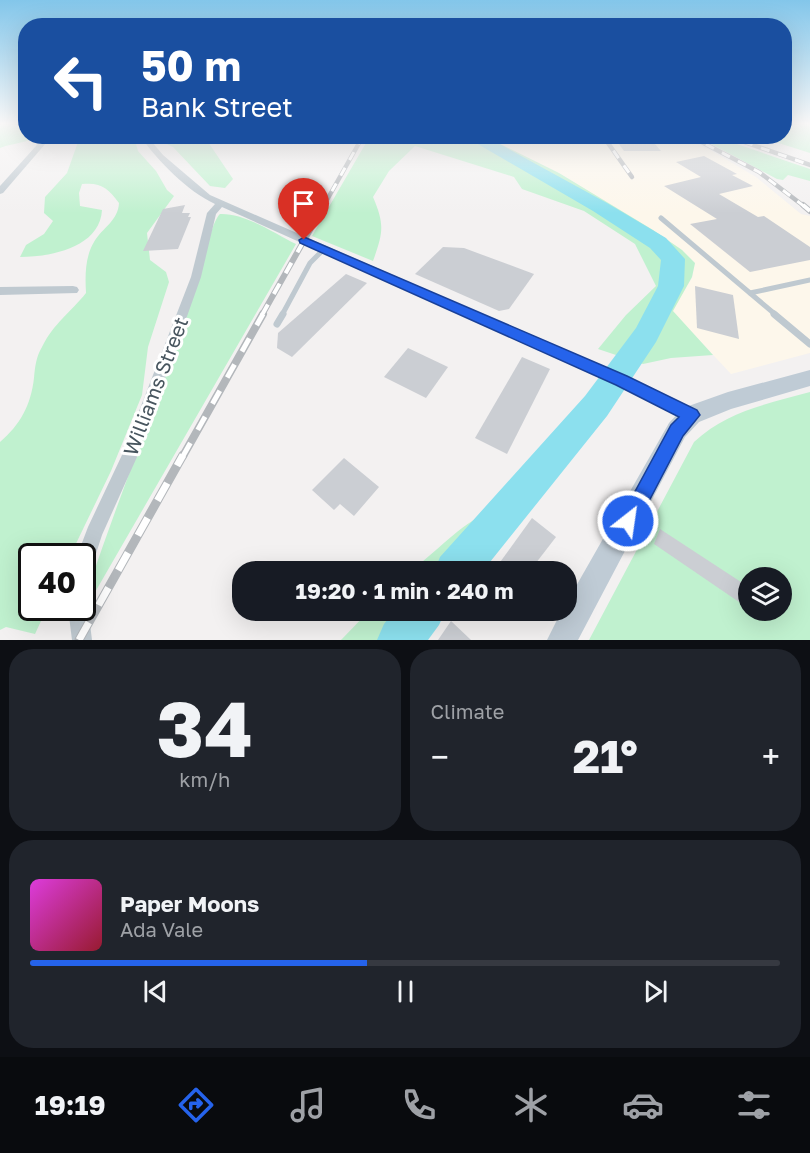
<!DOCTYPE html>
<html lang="en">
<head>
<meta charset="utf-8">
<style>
  body { margin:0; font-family:"Golos Text",sans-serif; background:#20242c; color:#f1f3f6; height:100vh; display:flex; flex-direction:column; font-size:22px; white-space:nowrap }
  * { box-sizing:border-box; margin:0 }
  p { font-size:20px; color:#9ea1a6 }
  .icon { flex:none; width:33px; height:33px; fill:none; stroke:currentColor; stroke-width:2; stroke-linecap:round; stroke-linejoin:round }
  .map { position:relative; height:640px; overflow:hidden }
  .details { display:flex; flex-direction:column; gap:9px; padding:9px; background:#0d0f14; flex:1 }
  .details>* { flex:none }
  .hud { position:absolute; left:18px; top:18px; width:774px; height:126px; border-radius:24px; box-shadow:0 6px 24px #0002; background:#1a4fa0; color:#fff; overflow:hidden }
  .buttons { position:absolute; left:738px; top:567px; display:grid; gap:12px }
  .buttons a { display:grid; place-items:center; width:54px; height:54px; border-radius:50%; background:#171b24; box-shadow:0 6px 24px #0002; font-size:30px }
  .speed { position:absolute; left:18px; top:543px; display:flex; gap:12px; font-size:30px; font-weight:700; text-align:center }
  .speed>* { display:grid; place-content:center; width:78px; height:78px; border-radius:50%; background:#171b24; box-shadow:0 6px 24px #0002; line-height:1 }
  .speed .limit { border:3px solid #111; border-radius:9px; background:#fff; color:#111 }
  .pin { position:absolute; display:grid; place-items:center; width:51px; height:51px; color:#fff; margin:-62px -26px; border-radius:50% 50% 50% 0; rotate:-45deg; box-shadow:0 0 6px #0007 }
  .pin .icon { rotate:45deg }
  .me { position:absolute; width:66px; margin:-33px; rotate:30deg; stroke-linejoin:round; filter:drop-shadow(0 0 4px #0008) }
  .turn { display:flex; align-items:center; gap:21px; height:126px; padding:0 24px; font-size:27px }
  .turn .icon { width:78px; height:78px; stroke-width:2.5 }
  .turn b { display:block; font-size:42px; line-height:51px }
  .big { font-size:45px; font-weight:700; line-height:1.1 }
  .details .card { flex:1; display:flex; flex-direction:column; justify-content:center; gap:9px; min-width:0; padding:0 21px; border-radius:24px; background:#20242c }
  .details .dial { align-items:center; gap:0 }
  .dial b { font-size:78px; line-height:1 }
  .song { display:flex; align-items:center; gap:18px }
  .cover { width:72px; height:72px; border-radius:9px; background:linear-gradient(135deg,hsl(300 70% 55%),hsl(350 70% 35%)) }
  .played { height:6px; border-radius:3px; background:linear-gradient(90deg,#2563eb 45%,#363941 45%) }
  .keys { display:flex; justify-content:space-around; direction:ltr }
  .heat { display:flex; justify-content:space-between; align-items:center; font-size:33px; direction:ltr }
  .details .tiles { flex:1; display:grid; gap:9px; grid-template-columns:1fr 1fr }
  .card:last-child { grid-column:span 2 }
  .trip { position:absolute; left:232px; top:561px; width:345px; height:60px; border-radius:24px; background:#171b24; box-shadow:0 6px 24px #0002; font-weight:700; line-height:60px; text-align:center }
  .tabs { display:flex; height:96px; justify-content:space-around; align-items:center; background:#090b0e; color:#9ea1a6 }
  .tabs .icon { width:42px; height:42px }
  .tabs .active { color:#2563eb }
  .tabs b { font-size:27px; color:#f1f3f6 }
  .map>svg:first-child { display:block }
</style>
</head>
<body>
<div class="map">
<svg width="810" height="640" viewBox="0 0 810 640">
  <rect width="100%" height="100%" fill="#f3f1f1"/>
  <path fill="#fdf7eb" d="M 486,137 L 679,137 L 712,151 L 756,177 L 801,214 L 810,216 L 810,353 L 731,374 L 672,311 L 692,278 L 695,263 L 682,250 L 653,230 L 559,173 Z"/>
  <g fill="#c0f1cf" fill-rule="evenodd">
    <path d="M 0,124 L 25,124 L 26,136 L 38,137 C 25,143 13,143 0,148 Z"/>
    <path d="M 785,124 L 810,124 L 810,153 L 760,137 L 784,136 Z"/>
    <path d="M 370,136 L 486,137 L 559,173 L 653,230 L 682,250 L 695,263 L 692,277 L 673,311 L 713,355 L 671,358 L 643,364 L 598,349 L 626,315 L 656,286 L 635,244 L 584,211 L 522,189 L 514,177 L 415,146 L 389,171 L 373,197 C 385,225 383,233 373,261 L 312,236 Z"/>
    <path d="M 84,137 L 134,137 L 138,151 L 156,171 L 167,190 L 174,196 L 147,233 L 150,260 L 166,272 L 169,282 L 148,347 L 142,395 L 111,471 L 70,556 L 32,556 L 32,608 L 47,608 L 35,634 L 6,627 L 0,630 L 0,442 C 20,425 31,405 34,378 C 35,367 36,357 42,347 C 54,323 70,313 86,293 C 85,276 85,257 94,242 C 103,227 118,221 119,203 C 108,188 101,182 82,184 L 79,193 L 80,206 L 102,210 C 100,248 49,257 20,257 L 26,245 L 44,234 L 53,221 L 44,213 L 45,197 L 67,173 L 78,142 Z"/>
    <path d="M 151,137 L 209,137 L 206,139 L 233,179 L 225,188 L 210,186 L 173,147 Z"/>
    <path d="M 698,137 L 716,137 L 810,169 L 810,181 L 788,175 L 783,180 L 777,179 Z"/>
    <path d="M 220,214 C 245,213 274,233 296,244 L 94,594 L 92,577 C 126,478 165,382 197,283 C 202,268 211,222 220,214 Z"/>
    <path d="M 810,392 L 810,640 L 589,640 L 694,442 C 727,411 767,404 810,392 ZM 748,578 L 782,578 L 782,610 L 748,610 Z"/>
    <path d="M 488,512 L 502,512 L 505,523 L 466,571 L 411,571 C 436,552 460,525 488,512 Z"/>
    <path d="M 370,610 L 438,610 L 438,611 L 418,640 L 341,640 Z"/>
  </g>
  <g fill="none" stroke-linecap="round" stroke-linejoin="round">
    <g fill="#8ce0ee" fill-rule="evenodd">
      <path d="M 464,136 L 485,136 L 607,203 L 666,238 L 685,259 L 684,286 L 656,342 L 607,416 L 482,572 L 434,572 L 440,557 L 585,396 L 636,328 L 658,286 L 661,260 L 650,248 L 593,211 Z"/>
      <path d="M 395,610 L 446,610 L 439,625 L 428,640 L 377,640 L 384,624 Z"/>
    </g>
  </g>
  <g fill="#cbced3">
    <path d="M 613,136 L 648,136 L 661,151 L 624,151 Z"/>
    <path d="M 704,156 L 737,174 L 732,175 L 753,186 L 719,194 L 758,217 L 764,216 L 810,247 L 810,260 L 750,272 L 690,224 L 717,219 L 664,186 L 701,177 L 676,162 Z"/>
    <path d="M 185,205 L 182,213 L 190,213 L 188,217 L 191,217 L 178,249 L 143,251 L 163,209 Z"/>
    <path d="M 443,247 L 464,248 L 534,274 L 509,309 L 499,311 L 415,274 Z"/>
    <path d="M 346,274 L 367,283 L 292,357 L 277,348 L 278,333 Z"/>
    <path d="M 695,286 L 733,295 L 739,339 L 697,328 Z"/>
    <path d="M 408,348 L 448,367 L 426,398 L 384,377 Z"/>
    <path d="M 522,357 L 550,369 L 507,454 L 475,438 Z"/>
    <path d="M 344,458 L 379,487 L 354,516 L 340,504 L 334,510 L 312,490 Z"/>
    <path d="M 532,518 L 556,537 L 529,572 L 504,572 L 498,565 Z"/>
    <path d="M 660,529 L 744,584 L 739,602 L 654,544 Z"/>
    <path d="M 451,621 L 471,640 L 438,640 Z"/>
  </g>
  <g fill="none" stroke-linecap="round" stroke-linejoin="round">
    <g stroke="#bfc9d0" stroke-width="5">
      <path d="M 661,218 L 776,315"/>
      <path d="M 750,293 L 810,280"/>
      <path d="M 282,315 L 310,263 L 324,249"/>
    </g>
    <g stroke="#bfc9d0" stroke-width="7">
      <path d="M 774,314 L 810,344"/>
      <path d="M 277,324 L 283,314"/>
    </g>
    <g fill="#bfc9d0" fill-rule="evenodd">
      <path d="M 45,136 L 52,136 L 3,193 L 0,194 L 0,186 Z"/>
      <path d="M 140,136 L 147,136 L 163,155 L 210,195 L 626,377 L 696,411 L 698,415 L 696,419 L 691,421 L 686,419 L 616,385 L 222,207 L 216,214 L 201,277 L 137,457 L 102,535 L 89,575 L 82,577 L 82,556 L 77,556 L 88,527 L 122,455 L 191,277 L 207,213 L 215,204 C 187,191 158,161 140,136 Z"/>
      <path d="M 73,286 L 77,287 L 79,290 L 77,293 L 0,295 L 0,287 Z"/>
      <path d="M 82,600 L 88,608 L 92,640 L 72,640 L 68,608 L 82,608 Z"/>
    </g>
    <path fill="#bfcbd5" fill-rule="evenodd" d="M 810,370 L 810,386 L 731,409 L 699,422 L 685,437 L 578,640 L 547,640 L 562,610 L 567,610 L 567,602 L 669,423 L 683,408 L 728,392 Z"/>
    <g stroke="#b3b7bb" stroke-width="4.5">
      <g id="rail-far3">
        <path d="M 603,136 L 632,177"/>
        <path d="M 690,136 L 759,172 L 805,207"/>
        <path d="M 727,136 L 810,165"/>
        <path d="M 323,207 L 363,136"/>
      </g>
    </g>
    <g stroke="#b3b7bb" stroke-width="6">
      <g id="rail-far2">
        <path d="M 803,205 L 810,211"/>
        <path d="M 262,315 L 324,205"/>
      </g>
    </g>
    <g stroke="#b3b7bb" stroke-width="8">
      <path id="rail-far1" d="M 183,456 L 263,314"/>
    </g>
    <g stroke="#b3b7bb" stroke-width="9">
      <path id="rail" d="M 79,640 L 183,455"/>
    </g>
    <use href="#rail-far3" stroke="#fff" stroke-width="3" stroke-dasharray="9" stroke-linecap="butt"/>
    <use href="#rail-far2" stroke="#fff" stroke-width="4" stroke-dasharray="12" stroke-linecap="butt"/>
    <use href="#rail-far1" stroke="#fff" stroke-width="5" stroke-dasharray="15" stroke-linecap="butt"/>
    <use href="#rail" stroke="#fff" stroke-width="7" stroke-dasharray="20" stroke-linecap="butt"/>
  </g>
  <linearGradient id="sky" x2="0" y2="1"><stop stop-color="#83c6ea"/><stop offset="0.58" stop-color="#faf9f9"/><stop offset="1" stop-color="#faf9f9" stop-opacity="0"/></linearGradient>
  <rect width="810" height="213" fill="url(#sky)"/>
  <path fill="#2563eb" stroke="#184099" stroke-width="1.5" d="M 304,237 L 627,376 L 697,410 L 700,415 L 683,436 L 635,528 L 628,531 L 622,528 L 619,521 L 671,425 L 679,417 L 616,385 L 300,243 L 299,240 Z"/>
  <g text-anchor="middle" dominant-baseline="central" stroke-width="6" stroke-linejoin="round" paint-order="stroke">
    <g font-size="20" fill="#48565f" stroke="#fff">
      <text transform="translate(155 386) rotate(-69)">Williams Street</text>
    </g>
  </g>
</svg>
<div class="buttons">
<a><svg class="icon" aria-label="layers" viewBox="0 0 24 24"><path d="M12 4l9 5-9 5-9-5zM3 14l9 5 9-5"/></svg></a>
</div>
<div class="speed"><div class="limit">40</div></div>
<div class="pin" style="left:304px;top:240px;background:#d93025"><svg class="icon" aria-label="arrive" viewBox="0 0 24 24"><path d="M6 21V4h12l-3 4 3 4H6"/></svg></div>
<svg class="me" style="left:628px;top:521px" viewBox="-20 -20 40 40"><circle r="17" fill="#2563eb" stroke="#fff" stroke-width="3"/><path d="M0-11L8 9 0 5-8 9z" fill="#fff"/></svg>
<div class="trip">19:20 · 1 min · 240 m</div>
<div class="hud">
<div class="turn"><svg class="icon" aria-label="left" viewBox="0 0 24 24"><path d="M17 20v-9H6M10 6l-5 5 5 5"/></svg><div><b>50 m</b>Bank Street</div></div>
</div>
</div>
<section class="details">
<div class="tiles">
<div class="card dial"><b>34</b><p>km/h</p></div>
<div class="card"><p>Climate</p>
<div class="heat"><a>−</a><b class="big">21°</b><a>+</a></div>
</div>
<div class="card">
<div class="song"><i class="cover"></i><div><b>Paper Moons</b><p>Ada Vale</p></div></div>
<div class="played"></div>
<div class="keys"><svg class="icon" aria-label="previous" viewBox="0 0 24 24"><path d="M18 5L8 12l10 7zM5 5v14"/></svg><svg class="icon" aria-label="pause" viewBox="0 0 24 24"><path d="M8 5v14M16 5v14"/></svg><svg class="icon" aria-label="next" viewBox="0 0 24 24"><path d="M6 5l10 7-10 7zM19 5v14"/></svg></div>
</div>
</div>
</section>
<nav class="tabs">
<b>19:19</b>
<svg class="icon active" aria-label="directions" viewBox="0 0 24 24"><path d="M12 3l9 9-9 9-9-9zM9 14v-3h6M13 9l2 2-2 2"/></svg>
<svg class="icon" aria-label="music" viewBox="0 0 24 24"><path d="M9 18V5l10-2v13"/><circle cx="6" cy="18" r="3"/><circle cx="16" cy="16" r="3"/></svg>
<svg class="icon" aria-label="phone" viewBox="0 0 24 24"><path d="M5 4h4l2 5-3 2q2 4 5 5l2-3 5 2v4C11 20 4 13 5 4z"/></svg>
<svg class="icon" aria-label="climate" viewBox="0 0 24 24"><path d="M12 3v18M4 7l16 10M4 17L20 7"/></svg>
<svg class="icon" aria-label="car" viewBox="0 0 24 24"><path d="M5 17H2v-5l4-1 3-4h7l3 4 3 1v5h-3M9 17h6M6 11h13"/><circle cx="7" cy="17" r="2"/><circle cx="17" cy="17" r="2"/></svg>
<svg class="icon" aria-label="filters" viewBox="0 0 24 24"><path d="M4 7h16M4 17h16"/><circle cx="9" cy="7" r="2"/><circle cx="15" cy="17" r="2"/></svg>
</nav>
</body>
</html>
